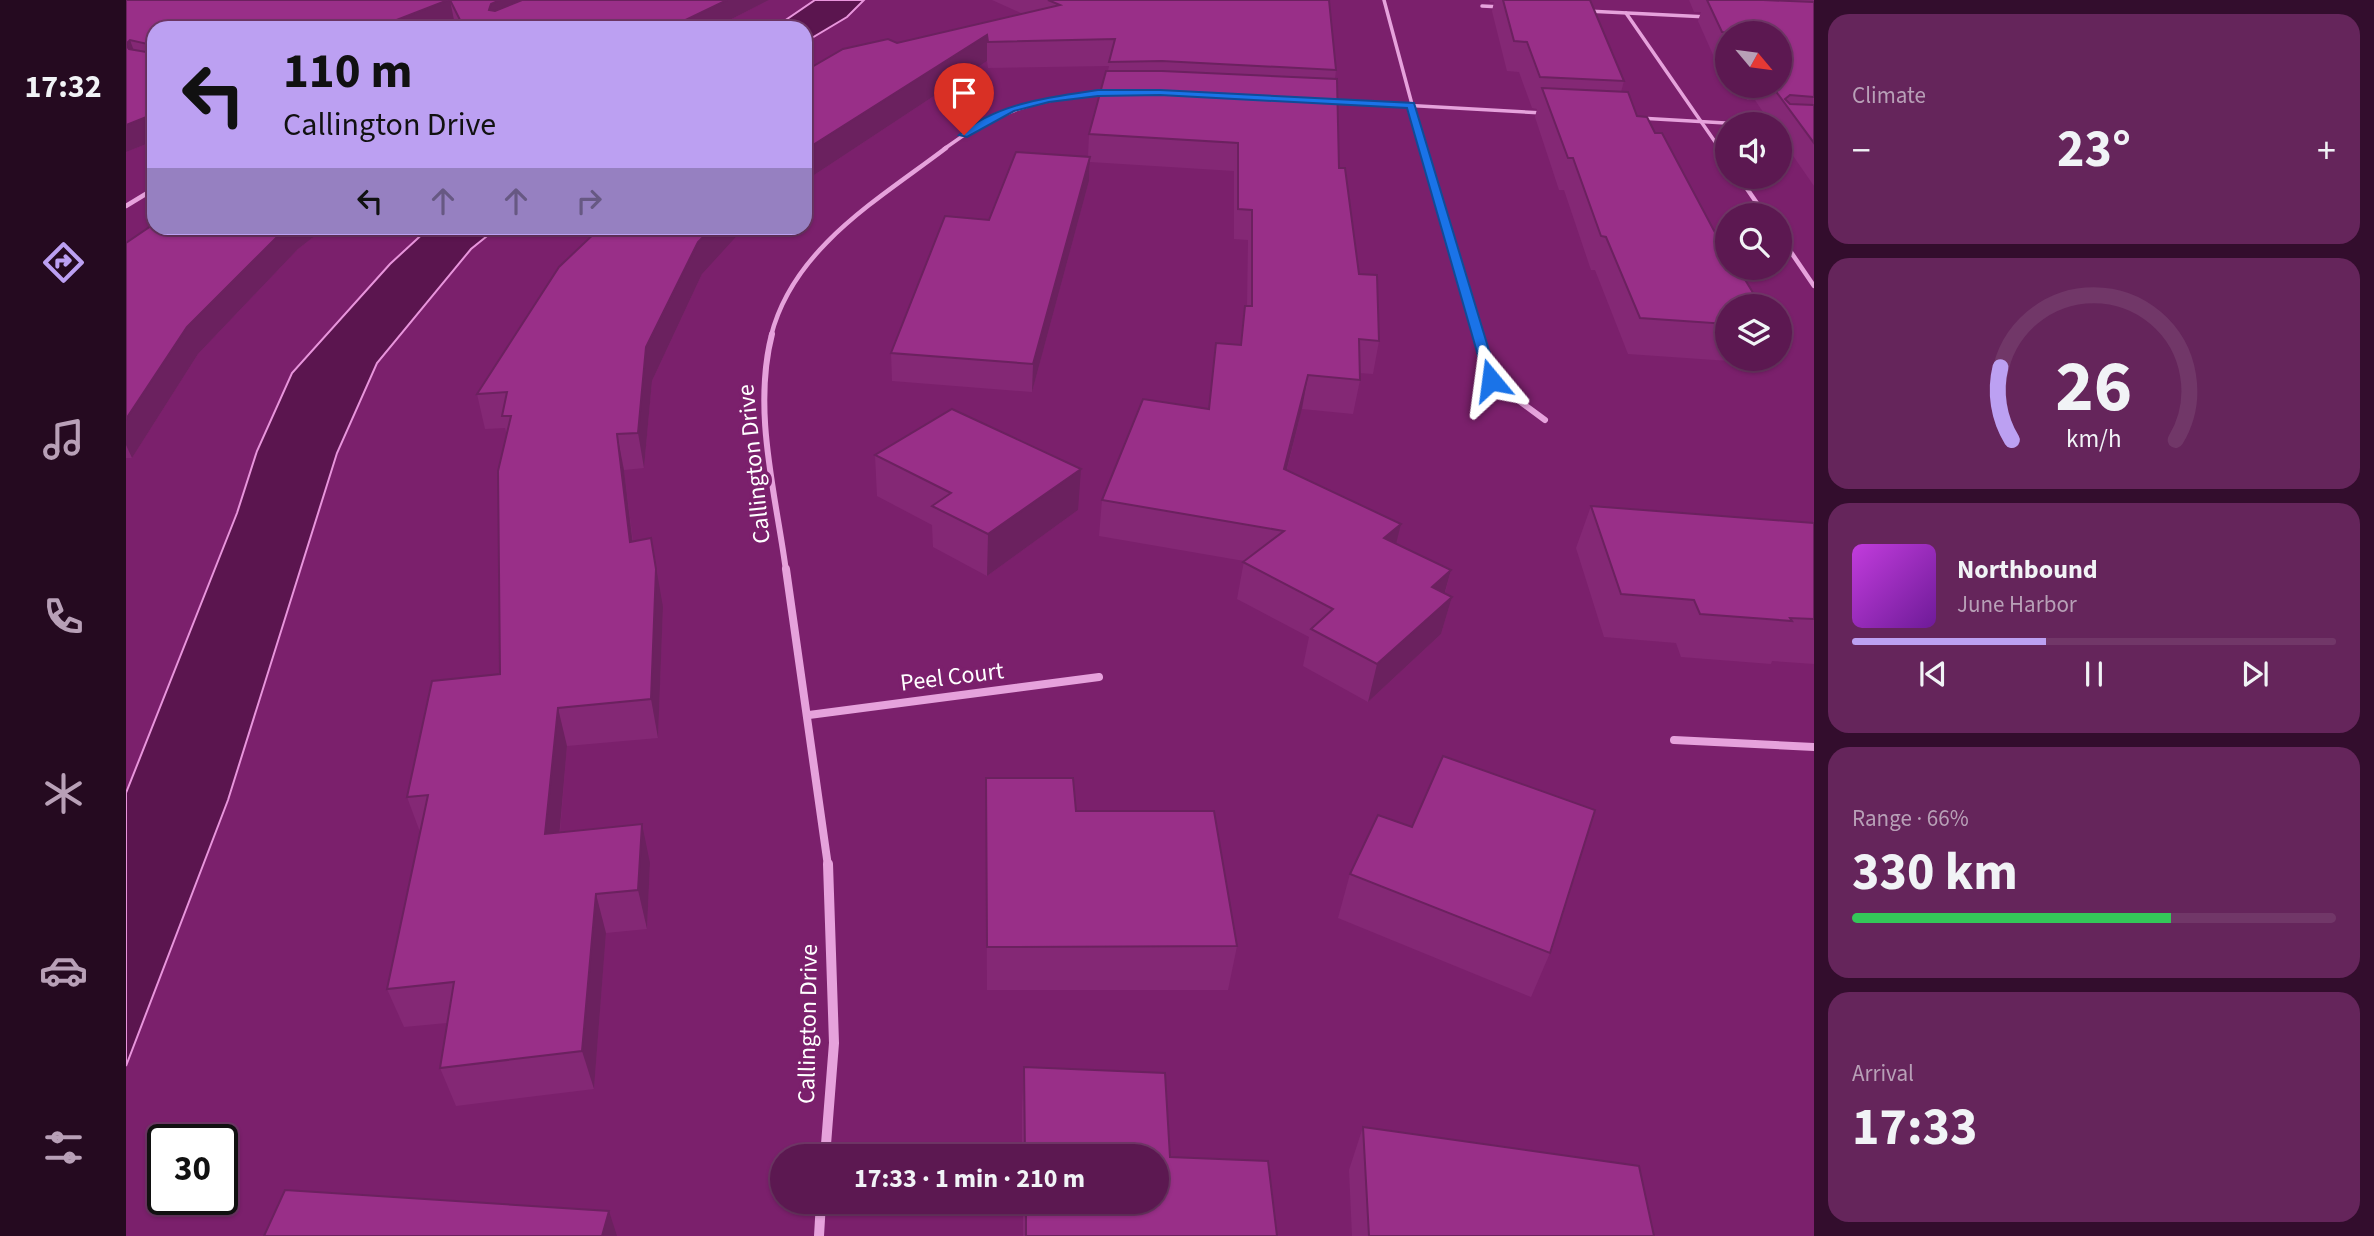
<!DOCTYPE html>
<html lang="en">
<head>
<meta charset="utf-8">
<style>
  body { margin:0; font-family:"Source Sans 3",sans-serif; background:#65255b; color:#f1f3f6; height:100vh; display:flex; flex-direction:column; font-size:26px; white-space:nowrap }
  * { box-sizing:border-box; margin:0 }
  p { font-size:23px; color:#b8a0b7 }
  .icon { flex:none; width:38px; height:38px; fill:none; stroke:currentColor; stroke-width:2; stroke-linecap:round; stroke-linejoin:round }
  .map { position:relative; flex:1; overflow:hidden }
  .panel { display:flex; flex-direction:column; gap:14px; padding:14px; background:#330d2d; width:560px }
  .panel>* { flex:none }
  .top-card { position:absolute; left:21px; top:21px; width:665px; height:214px; border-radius:21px; box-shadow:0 2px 5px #0004,0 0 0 2px #713768; background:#bca0f2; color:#111; overflow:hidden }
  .needle { width:46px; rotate:119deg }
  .controls { position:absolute; left:1589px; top:21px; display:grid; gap:14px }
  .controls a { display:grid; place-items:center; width:77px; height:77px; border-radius:50%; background:#5c1851; box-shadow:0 2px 5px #0004,0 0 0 2px #713768; font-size:35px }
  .speed { position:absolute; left:21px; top:1124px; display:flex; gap:14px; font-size:35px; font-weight:700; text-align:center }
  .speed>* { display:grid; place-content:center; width:91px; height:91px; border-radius:50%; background:#5c1851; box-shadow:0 2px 5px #0004,0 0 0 2px #713768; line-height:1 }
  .speed .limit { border:4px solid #111; border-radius:10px; background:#fff; color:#111 }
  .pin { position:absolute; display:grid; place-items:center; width:60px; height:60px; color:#fff; margin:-72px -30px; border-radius:50% 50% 50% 0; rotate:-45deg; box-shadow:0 0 7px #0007 }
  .pin .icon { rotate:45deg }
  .me { position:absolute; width:77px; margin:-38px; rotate:344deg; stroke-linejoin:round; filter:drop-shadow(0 0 5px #0008) }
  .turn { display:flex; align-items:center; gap:24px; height:147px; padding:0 21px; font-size:32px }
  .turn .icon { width:91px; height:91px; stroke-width:2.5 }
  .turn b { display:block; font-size:49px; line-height:60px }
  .lanes { display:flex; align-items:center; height:66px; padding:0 21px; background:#0003; justify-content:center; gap:35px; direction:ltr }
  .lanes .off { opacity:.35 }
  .big { font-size:52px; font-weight:700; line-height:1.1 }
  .panel .tile { flex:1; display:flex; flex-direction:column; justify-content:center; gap:10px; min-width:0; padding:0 24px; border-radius:21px; background:#65255b }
  .panel .dial { align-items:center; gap:0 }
  .dial svg { height:182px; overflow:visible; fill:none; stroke:#713768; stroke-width:7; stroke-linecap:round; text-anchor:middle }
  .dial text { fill:#f1f3f6; stroke:none }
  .song { display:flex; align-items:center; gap:21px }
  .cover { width:84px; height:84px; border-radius:10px; background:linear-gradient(135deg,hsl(290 70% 55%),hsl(280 70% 35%)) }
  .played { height:7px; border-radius:4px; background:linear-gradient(90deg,#bca0f2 40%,#713768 40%) }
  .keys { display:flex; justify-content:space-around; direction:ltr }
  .heat { display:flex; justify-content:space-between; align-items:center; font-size:38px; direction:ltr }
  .charge { height:10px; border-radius:5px; background:linear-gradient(90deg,#34c759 66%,#713768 0) }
  .trip { position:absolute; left:644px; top:1144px; width:399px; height:70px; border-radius:35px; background:#5c1851; box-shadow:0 2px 5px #0004,0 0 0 2px #713768; font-weight:700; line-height:70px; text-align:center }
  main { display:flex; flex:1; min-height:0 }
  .tabs { display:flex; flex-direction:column; width:126px; justify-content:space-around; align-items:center; background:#250a20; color:#b8a0b7 }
  .tabs .icon { width:49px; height:49px }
  .tabs .current { color:#bca0f2 }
  .tabs b { font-size:32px; color:#f1f3f6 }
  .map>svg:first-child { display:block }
</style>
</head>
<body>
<main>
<nav class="tabs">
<b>17:32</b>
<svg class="icon current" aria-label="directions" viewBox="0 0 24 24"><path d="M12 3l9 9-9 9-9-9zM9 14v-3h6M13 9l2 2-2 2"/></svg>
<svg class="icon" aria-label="music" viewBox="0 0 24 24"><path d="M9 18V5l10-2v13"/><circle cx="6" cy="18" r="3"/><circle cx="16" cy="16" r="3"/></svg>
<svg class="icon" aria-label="phone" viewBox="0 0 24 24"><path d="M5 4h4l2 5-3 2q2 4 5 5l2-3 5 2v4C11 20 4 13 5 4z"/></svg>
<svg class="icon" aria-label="climate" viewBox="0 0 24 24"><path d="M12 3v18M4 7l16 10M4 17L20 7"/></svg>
<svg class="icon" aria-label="car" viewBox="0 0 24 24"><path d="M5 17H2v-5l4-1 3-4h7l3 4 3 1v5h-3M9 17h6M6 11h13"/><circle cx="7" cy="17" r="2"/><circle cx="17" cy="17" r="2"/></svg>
<svg class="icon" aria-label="filters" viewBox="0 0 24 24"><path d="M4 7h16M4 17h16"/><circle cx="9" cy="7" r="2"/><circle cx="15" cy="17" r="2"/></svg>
</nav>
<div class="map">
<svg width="1688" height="1236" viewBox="0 0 1688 1236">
  <rect width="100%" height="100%" fill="#7b206c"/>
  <g fill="#5b154f" stroke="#e895dc" stroke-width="2">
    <path d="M 689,0 L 738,0 L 721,17 L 679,42 L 679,28 L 648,28 Z"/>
    <path d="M 303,228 L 371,228 L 345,249 L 251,363 L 211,453 L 102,800 L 0,1066 L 0,793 L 111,513 L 131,451 L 166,373 L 264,264 Z"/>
  </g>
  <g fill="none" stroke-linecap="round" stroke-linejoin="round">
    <g stroke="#e6a2dc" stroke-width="3.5">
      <path d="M 1258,0 L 1298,149"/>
      <path d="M 1356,6 L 1376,7"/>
      <path d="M 1461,11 L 1582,17"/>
      <path d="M 1500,13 L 1594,149"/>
      <path d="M 1205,101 L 1417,113"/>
      <path d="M 1513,118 L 1617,124"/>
      <path d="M 818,149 C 871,109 918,98 983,92"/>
    </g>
    <g stroke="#e6a2dc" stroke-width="4.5">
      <path d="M 1297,148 L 1352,336"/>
      <path d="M 1593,148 L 1601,160"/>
      <path d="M 1613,177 L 1639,215"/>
      <path d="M 0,206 L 28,189"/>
      <path d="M 1654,236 L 1688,286"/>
      <path d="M 645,336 C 667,248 753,199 820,148"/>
    </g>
    <g stroke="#e6a2dc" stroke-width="6">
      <path d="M 646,334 C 626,411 650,495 660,571"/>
      <path d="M 1352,334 L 1365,380 L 1419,420"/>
    </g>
    <g stroke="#e6a2dc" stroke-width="8">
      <path d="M 660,569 L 702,866"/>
      <path d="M 683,715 L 973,677"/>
      <path d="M 1548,740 L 1688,747"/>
    </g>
    <g stroke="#e6a2dc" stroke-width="10">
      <path d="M 699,1157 L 708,1043 L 702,864"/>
      <path d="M 693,1236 L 695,1202"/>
    </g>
  </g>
  <g fill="#842875">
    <path d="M 0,0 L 643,0 L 588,28 L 332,28 L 328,20 L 307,28 L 28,28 L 28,141 L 0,152 Z"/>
    <path d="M 866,0 L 1203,0 L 1210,70 L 1209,79 L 1213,168 L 1233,274 L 1253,341 L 1247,374 L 1233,373 L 1234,380 L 1227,414 L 1176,409 L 1161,470 L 1270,544 L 1325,570 L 1319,593 L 1326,597 L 1315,634 L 1242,702 L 1177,666 L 1183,637 L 1111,599 L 1118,561 L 973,536 L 976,500 L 1082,409 L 1114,345 L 1119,306 L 1121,306 L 1122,240 L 1108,239 L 1108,171 L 964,162 L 963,181 L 906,392 L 766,381 L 765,353 L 863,220 L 962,157 L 963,134 L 982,71 L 983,66 L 862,68 L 861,61 L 679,181 L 679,71 L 771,43 L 897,14 Z"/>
    <path d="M 1363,0 L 1464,0 L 1498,81 L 1495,92 L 1511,116 L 1601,306 L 1601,359 L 1634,359 L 1632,363 L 1502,354 L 1469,270 L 1465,270 L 1438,190 L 1433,190 L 1409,117 L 1411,109 L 1406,108 L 1393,72 L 1381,71 L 1366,11 L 1368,2 L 1364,2 Z"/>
    <path d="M 1563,0 L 1688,0 L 1688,186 L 1654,137 L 1654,124 L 1645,124 L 1629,100 L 1621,100 L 1613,86 L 1654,86 L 1654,33 L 1601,33 L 1601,67 L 1595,57 L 1588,57 L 1572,21 L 1575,12 L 1568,12 Z"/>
    <path d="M 28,228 L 199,228 L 172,249 L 72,354 L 6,458 L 0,458 L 0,243 Z"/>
    <path d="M 576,274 L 526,381 L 518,468 L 498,470 L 507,541 L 537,607 L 532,738 L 441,746 L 434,832 L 524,863 L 521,929 L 480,933 L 468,1089 L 330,1106 L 314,1068 L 321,1023 L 278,1027 L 261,989 L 294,832 L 281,797 L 374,674 L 381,435 L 379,428 L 359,429 L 351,394 Z"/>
    <path d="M 749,455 L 952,510 L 861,576 L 807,547 L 806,525 L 751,496 Z"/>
    <path d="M 1465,506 L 1688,523 L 1688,664 L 1646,661 L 1645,664 L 1555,657 L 1550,643 L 1478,637 L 1450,548 Z"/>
    <path d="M 860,778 L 950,811 L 1111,946 L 1102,990 L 861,990 Z"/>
    <path d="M 1286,827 L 1424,953 L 1405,997 L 1212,918 L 1224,874 Z"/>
    <path d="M 898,1067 L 1044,1157 L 1151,1236 L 897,1236 L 897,1202 L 1031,1202 L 1031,1157 L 896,1157 L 896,1110 Z"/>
    <path d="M 1237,1127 L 1528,1236 L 1226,1236 L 1223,1170 Z"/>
  </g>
  <g fill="#6b215f">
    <path d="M 322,0 L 324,0 L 328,20 L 307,28 L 250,28 Z"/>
    <path d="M 374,0 L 424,0 L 369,24 L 363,10 L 365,4 Z"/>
    <path d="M 601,0 L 643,0 L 588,28 L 543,28 Z"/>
    <path d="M 861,35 L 861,61 L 679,181 L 679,150 Z"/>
    <path d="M 4,40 L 12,62 L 0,44 Z"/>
    <path d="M 28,114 L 28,141 L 0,152 L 0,125 Z"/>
    <path d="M 964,157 L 963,181 L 906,392 L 907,364 Z"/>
    <path d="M 160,228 L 199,228 L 172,249 L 72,354 L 6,458 L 0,445 L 0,419 L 61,327 Z"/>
    <path d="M 586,228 L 618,228 L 576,274 L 526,381 L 518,468 L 512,433 L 520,347 L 572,242 Z"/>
    <path d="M 1182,375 L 1176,409 L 1152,504 L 1158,469 Z"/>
    <path d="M 491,434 L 498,470 L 511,579 L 504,542 Z"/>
    <path d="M 955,469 L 952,510 L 861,576 L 862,534 Z"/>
    <path d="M 1275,524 L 1266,560 L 1258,538 Z"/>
    <path d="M 525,538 L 537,607 L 532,738 L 525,699 Z"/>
    <path d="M 1325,570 L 1315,606 L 1326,597 L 1315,634 L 1242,702 L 1251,664 L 1306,587 Z"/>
    <path d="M 432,708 L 441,746 L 430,873 L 419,834 Z"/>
    <path d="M 516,824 L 524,863 L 521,929 L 512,890 Z"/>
    <path d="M 470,894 L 480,933 L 468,1089 L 456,1051 Z"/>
    <path d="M 483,1211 L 491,1236 L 476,1236 Z"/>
  </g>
  <g fill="#992f88" stroke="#6b215f" stroke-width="2">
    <path d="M 0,0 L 322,0 L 250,28 L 28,28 L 28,114 L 0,125 L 0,45 L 3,49 L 20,52 L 24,49 L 22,44 L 4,40 L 0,44 Z"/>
    <path d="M 324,0 L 374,0 L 365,4 L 363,10 L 369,11 L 396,0 L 601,0 L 543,28 L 338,28 Z"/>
    <path d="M 922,0 L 1203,0 L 1210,70 L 1036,61 L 983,62 L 989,39 L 862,42 L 861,35 L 679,150 L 679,71 L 717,49 L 762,39 L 771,43 L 934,5 Z"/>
    <path d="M 1377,0 L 1464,0 L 1498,81 L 1414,77 L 1401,42 L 1388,41 Z"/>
    <path d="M 1581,0 L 1637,0 L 1688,2 L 1688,97 L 1664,95 L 1659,99 L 1664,104 L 1688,105 L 1688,143 L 1646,86 L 1654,86 L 1654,33 L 1596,32 Z"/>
    <path d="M 980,71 L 1036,71 L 1211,79 L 1213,168 L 1219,168 L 1233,274 L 1251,275 L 1253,341 L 1233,339 L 1234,380 L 1182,375 L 1158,469 L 1275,524 L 1258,538 L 1325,570 L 1306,587 L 1326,597 L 1251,664 L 1185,629 L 1207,609 L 1117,562 L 1158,531 L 976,500 L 1017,399 L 1083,409 L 1090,343 L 1115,345 L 1119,306 L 1126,306 L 1126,210 L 1112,209 L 1112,143 L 963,134 Z"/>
    <path d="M 1416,88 L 1502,92 L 1511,116 L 1521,117 L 1529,133 L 1536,133 L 1601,255 L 1601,268 L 1612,268 L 1635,306 L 1601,306 L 1601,324 L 1514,318 L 1480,237 L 1475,236 L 1447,158 L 1442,158 Z"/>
    <path d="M 890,152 L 964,157 L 907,364 L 765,353 L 819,216 L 863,220 Z"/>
    <path d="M 28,224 L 28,228 L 160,228 L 61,327 L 0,419 L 0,243 Z"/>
    <path d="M 474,228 L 586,228 L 572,242 L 520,347 L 512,433 L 491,434 L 504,542 L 525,538 L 530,569 L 525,699 L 432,708 L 419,834 L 516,824 L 512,890 L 470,894 L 456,1051 L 314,1068 L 328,982 L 261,989 L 302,795 L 281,797 L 306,681 L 374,674 L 372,471 L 385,416 L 376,416 L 381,392 L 351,394 L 433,267 Z"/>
    <path d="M 826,409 L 955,469 L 862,534 L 806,506 L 825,493 L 749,455 Z"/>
    <path d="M 1465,506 L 1688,523 L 1688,619 L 1664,618 L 1666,621 L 1574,614 L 1568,600 L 1495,594 Z"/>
    <path d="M 1317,756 L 1469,810 L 1424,953 L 1224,874 L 1252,815 L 1286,827 Z"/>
    <path d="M 860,778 L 947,778 L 950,811 L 1088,811 L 1111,946 L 861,947 Z"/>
    <path d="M 898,1067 L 1039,1073 L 1044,1157 L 1142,1161 L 1151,1236 L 900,1236 L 900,1202 L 1031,1202 L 1031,1157 L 899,1157 Z"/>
    <path d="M 1237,1127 L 1513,1166 L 1528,1236 L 1243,1236 Z"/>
    <path d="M 159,1190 L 483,1211 L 476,1236 L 138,1236 Z"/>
  </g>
  <path fill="#1a73e8" stroke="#114b97" stroke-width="2" d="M 972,90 L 1034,90 L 1288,103 L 1372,380 L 1370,383 L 1359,380 L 1281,108 L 1034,95 L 972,96 L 923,102 L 888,111 L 841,137 L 833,135 C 871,103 924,97 972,90 Z"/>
  <g text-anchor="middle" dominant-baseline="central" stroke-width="7" stroke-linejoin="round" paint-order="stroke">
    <g font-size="24" fill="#fff" stroke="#7b206c">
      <text transform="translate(628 464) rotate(-96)">Callington Drive</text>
      <text transform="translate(826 677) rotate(-7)">Peel Court</text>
      <text transform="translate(682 1024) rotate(-89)">Callington Drive</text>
    </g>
  </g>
</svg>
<div class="controls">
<a><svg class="needle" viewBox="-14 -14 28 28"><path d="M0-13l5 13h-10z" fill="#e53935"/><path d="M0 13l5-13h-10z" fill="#b8a0b7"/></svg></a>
<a><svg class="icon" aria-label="sound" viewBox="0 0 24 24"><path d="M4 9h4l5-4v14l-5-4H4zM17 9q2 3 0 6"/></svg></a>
<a><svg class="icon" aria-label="search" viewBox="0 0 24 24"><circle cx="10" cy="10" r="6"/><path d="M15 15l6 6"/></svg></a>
<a><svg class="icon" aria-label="layers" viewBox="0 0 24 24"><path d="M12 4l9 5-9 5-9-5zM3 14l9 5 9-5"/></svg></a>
</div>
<div class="speed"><div class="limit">30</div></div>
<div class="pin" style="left:838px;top:135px;background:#d93025"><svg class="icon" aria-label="arrive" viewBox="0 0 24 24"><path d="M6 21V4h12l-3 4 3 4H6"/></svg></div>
<svg class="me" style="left:1365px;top:380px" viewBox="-20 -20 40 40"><path d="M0-17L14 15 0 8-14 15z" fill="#1a73e8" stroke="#fff" stroke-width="4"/></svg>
<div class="trip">17:33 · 1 min · 210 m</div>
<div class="top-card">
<div class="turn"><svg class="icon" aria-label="left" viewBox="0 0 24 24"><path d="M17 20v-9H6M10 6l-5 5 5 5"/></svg><div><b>110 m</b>Callington Drive</div></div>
<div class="lanes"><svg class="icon" aria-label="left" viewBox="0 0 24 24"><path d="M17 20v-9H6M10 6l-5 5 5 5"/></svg><svg class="icon off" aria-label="ahead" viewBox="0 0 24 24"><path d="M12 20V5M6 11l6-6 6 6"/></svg><svg class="icon off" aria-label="ahead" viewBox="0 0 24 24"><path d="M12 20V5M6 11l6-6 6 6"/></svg><svg class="icon off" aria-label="right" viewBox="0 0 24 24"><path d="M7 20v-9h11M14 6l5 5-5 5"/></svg></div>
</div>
</div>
<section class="panel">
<div class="tile"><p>Climate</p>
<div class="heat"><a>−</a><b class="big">23°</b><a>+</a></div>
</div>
<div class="tile dial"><svg viewBox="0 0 100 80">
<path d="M14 69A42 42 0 1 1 86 69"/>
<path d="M14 69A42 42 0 0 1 9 37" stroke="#bca0f2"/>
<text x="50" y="56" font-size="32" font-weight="700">26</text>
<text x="50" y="72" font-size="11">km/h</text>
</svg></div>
<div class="tile">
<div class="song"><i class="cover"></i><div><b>Northbound</b><p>June Harbor</p></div></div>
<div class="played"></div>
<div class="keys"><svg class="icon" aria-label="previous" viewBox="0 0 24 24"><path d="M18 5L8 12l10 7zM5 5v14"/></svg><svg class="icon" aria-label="pause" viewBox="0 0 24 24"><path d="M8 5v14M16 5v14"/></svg><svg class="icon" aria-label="next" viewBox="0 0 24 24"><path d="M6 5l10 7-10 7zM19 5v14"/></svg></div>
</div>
<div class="tile"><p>Range · 66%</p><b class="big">330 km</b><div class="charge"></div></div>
<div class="tile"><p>Arrival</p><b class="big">17:33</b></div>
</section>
</main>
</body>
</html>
